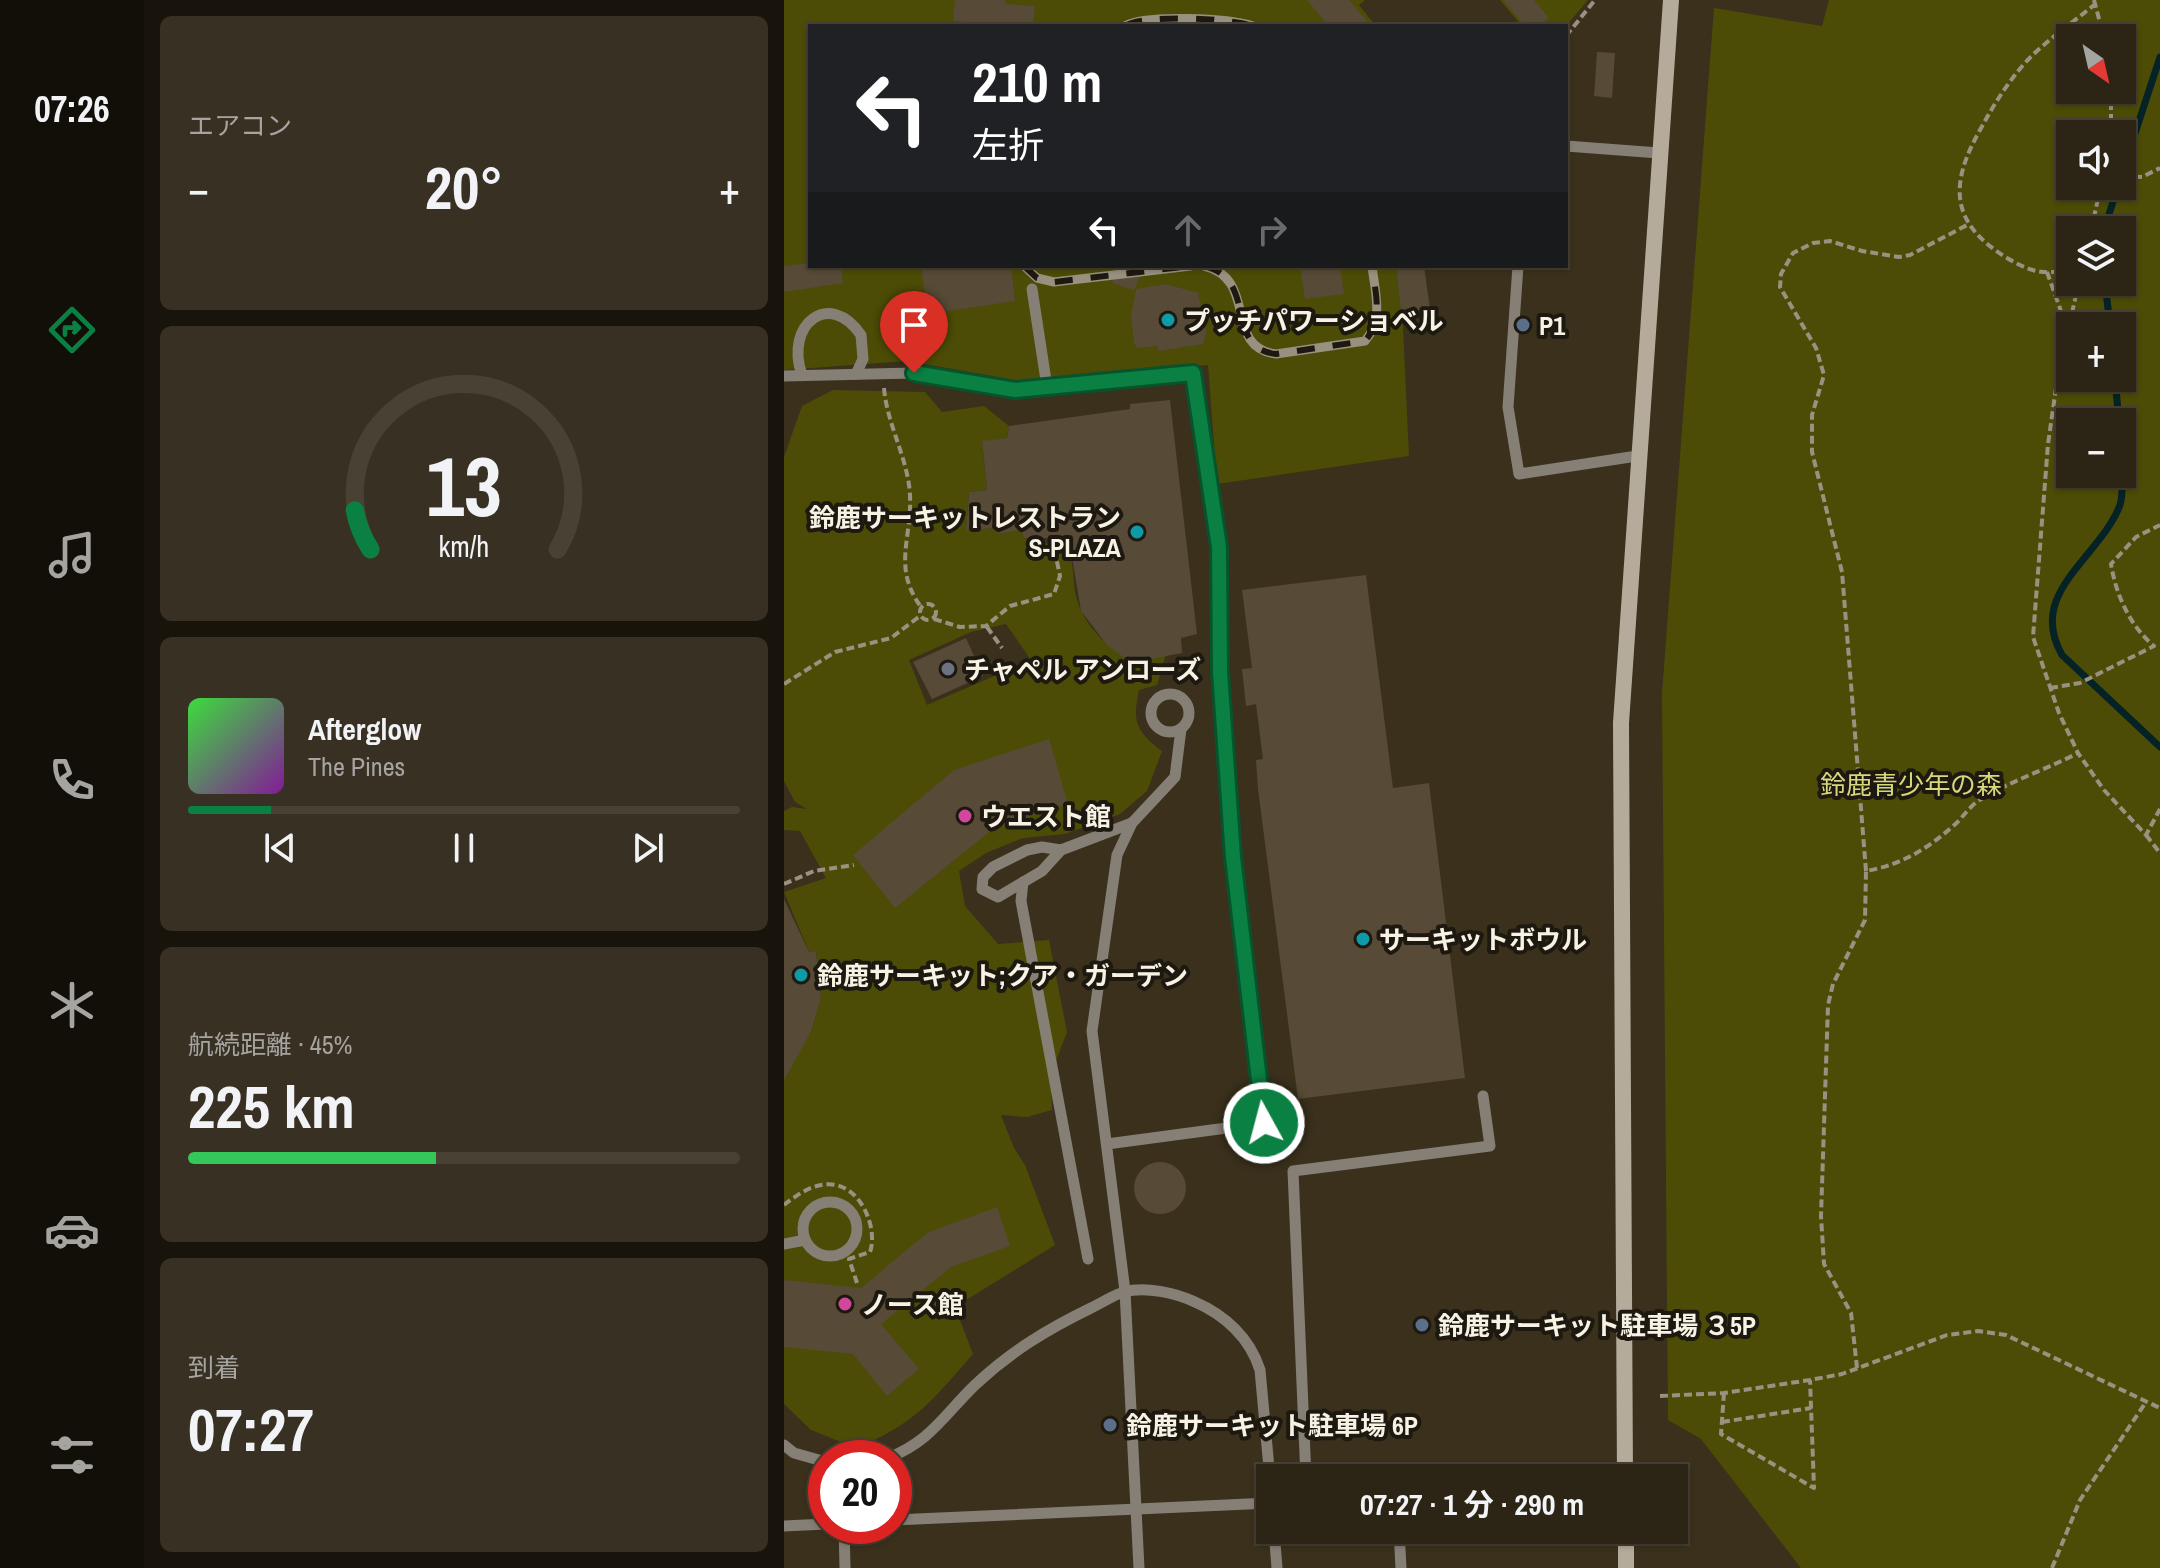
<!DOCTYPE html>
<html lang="ja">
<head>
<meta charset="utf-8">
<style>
  body { margin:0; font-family:"Archivo Narrow","Noto Sans JP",sans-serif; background:#383022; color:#f1f3f6; height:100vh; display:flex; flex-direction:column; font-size:30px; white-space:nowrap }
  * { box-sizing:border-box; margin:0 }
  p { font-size:26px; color:#a6a4a0 }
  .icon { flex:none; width:44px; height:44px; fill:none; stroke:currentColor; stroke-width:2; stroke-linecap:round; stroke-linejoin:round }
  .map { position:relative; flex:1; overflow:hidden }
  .drawer { display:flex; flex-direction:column; gap:16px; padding:16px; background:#18140c; width:640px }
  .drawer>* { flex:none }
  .banner { position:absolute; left:24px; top:24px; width:760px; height:244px; border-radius:0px; box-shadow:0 2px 6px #0004,0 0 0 2px #484134; background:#202124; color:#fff; overflow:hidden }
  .needle { width:52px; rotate:146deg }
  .fabs { position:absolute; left:1272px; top:24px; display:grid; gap:16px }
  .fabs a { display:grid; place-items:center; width:80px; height:80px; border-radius:0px; background:#2c2415; box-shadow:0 2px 6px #0004,0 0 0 2px #484134; font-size:40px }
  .speed { position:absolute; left:24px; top:1440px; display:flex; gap:16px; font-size:40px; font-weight:700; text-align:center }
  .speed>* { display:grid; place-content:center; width:104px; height:104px; border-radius:50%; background:#2c2415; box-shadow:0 2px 6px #0004,0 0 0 2px #484134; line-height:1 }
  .speed .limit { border:12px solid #d22; background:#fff; color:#111 }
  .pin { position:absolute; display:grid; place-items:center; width:68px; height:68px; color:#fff; margin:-82px -34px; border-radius:50% 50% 50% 0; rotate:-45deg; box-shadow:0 0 8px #0007 }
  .pin .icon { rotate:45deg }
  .me { position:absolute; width:88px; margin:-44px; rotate:353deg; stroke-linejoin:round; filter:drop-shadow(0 0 6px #0008) }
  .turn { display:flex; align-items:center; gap:28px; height:168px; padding:0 32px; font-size:36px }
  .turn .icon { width:104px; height:104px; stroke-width:2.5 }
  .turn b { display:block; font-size:56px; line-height:68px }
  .lanes { display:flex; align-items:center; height:76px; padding:0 32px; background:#0003; justify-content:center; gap:40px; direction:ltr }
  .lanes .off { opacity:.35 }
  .big { font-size:60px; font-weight:700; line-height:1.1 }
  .drawer .tile { flex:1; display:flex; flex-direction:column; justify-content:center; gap:12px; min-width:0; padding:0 28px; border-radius:12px; background:#383022 }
  .drawer .dial { align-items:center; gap:0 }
  .dial svg { height:208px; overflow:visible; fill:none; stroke:#484134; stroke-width:7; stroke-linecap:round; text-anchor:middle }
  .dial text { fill:#f1f3f6; stroke:none }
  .song { display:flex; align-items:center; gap:24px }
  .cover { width:96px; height:96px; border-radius:12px; background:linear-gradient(135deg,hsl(120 70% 55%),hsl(290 70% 35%)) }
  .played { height:8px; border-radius:4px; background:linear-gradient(90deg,#0b8043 15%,#484134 15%) }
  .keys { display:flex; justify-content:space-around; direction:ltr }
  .heat { display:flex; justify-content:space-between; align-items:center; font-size:44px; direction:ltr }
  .charge { height:12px; border-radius:6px; background:linear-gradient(90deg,#34c759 45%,#484134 0) }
  .trip { position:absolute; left:472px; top:1464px; width:432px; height:80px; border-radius:0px; background:#2c2415; box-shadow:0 2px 6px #0004,0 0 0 2px #484134; font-weight:700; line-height:80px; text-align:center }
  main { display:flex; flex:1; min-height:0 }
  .tab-bar { display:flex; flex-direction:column; width:144px; justify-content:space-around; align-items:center; background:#120e08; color:#a6a4a0 }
  .tab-bar .icon { width:56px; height:56px }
  .tab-bar .selected { color:#0b8043 }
  .tab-bar b { font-size:36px; color:#f1f3f6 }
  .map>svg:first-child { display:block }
</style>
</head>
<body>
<main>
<nav class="tab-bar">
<b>07:26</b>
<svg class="icon selected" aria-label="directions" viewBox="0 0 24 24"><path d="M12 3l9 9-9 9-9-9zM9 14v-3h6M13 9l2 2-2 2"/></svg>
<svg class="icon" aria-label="music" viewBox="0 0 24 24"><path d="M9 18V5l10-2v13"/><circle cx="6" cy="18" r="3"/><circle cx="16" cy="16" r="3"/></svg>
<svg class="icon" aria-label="phone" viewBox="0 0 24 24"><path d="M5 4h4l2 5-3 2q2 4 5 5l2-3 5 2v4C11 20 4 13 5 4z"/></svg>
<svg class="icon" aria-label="climate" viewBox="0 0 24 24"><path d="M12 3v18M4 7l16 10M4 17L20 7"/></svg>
<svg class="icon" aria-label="car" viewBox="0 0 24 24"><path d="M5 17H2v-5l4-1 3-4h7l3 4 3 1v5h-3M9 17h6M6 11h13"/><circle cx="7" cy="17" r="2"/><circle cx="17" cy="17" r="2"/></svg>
<svg class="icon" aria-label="filters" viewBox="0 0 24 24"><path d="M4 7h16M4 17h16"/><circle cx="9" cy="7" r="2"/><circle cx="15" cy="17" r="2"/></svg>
</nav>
<section class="drawer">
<div class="tile"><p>エアコン</p>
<div class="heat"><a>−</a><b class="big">20°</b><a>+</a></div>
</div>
<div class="tile dial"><svg viewBox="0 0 100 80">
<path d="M14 69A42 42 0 1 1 86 69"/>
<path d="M14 69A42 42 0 0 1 8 54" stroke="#0b8043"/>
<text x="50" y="56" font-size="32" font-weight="700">13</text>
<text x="50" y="72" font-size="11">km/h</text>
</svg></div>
<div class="tile">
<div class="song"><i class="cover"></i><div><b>Afterglow</b><p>The Pines</p></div></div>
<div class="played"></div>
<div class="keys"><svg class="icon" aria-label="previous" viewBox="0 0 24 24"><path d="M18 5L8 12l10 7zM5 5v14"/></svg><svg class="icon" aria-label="pause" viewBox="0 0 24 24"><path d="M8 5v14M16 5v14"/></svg><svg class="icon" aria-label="next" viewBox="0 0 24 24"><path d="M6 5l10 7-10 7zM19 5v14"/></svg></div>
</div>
<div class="tile"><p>航続距離 · 45%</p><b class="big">225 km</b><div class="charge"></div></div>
<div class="tile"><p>到着</p><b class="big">07:27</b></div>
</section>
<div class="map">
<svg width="1376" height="1568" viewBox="0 0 1376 1568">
  <rect width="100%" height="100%" fill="#3a301c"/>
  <g fill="#4c4c06" fill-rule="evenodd">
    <path d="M 0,0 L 581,0 L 575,5 L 592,26 L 26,26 L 26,266 L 612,266 L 619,327 L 625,456 L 433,484 L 424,365 L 237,381 L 123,361 L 0,370 Z"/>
    <path d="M 716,0 L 804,0 L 782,26 L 738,26 Z"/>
    <path d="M 1045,0 L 1376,0 L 1376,1568 L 1017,1568 L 917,1439 L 884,1420 L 878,693 L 930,8 L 1038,26 ZM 1286,38 L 1338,38 L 1338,90 L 1286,90 ZM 1286,134 L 1338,134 L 1338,186 L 1286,186 ZM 1286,230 L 1338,230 L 1338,282 L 1286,282 ZM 1286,326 L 1338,326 L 1338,378 L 1286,378 ZM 1286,422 L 1338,422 L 1338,474 L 1286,474 Z"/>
    <path d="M 49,390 L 141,392 L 158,412 L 200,406 L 225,426 L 223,438 L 198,442 L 203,490 L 185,492 L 182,530 L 215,528 L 214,533 L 236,530 L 240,538 L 283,548 C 291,563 288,580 292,596 C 299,626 324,646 347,663 L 385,644 L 373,685 L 355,690 C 348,722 352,731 378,751 L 363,791 L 336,814 L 281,834 L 239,838 L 202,853 L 175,871 L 181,906 L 214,944 L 265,940 L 283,1032 L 267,1074 L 268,1110 L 243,1117 L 217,1115 L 230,1148 L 241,1165 L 271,1245 L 171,1307 L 189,1354 C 149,1400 130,1425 72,1448 L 27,1430 L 0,1404 L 0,1075 L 27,1032 L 37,998 L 32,951 L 25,952 L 0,892 L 42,878 L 16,831 L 0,830 L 0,811 L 8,807 L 23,809 L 11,802 L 0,781 L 0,457 L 18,406 ZM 222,624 L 247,660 L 143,705 L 125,660 L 187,632 Z"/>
  </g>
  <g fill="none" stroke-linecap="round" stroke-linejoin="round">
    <g stroke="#052226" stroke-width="7">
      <path d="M 1338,173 L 1376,57"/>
      <path d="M 1320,230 L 1334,186"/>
      <path d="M 1321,282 L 1326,326"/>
      <path d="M 1331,378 L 1335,422"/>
      <path d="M 1338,474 C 1338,484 1339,496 1336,505 C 1316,558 1242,592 1278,655 L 1376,747"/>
    </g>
  </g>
  <g fill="#574a36">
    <path d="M 171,0 L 221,0 L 221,4 L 251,6 L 249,26 L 169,21 Z"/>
    <path d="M 523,0 L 565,0 L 587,26 L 545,26 Z"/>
    <path d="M 719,0 L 750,0 L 765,18 L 755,26 L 741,26 Z"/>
    <path d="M 813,52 L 831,53 L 828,98 L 810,96 Z"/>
    <path d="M 26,263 L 26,266 L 57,266 L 59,283 L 0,292 L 0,266 Z"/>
    <path d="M 137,266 L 227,266 L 231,301 L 144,314 Z"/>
    <path d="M 335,266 L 361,266 L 350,290 L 328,283 Z"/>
    <path d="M 516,266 L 556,266 L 560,294 L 521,299 Z"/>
    <path d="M 612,266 L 640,266 L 646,309 L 617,312 Z"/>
    <path d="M 382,284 L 414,293 L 422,332 L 419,344 L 374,351 L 374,346 L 353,348 L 350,343 L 347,316 L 352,289 Z"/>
    <path d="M 386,400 L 413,634 L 397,638 L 398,653 L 347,663 L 323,645 L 297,611 L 288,557 L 277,538 L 240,538 L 236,530 L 213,534 L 215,528 L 182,530 L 185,492 L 203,490 L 198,441 L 223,438 L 225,426 L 346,409 L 346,404 Z"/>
    <path d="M 582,575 L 609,788 L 645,783 L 681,1078 L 514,1099 L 474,789 L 472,760 L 479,759 L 472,704 L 462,706 L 458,669 L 468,668 L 458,590 Z"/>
    <path d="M 182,638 L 199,676 L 148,699 L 129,662 Z"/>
    <path d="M 265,739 L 284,804 L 210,828 L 111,908 L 69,855 L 170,770 Z"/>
    <path d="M 0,899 L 25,952 L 32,951 L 37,998 L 27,1032 L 0,1080 Z"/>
    <circle cx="376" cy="1188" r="26"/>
    <path d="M 213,1207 L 226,1246 L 167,1267 L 97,1324 L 135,1369 L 103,1396 L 69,1354 L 0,1347 L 0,1280 L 77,1288 L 143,1233 Z"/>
  </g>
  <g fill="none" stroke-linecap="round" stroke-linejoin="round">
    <g stroke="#9a9281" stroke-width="4" stroke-dasharray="8 4" stroke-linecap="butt">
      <path d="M 1310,0 L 1320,38"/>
      <path d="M 782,36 L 811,0"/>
      <path d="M 1327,134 L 1327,90"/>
      <path d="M 1338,176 L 1358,177 L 1376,168"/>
      <path d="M 1307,230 L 1317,186"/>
      <path d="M 1286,266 C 1265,279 1243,270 1223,258 C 1166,223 1165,185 1196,130 C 1209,106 1222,85 1240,64 C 1260,42 1287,24 1310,5"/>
      <path d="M 1263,272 L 1283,328"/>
      <path d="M 1295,282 L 1274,374 L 1264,444 L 1249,637 L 1275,713 L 1294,753 L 1320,790 L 1362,835 L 1376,809"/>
      <path d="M 100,388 C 103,425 124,458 126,495 C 128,540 108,567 137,607"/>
      <circle cx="144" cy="612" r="8"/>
      <path d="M 150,619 L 176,627 L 202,626 L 226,606 L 270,594 L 276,576 L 268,538"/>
      <path d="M 203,627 L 218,648"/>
      <path d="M 0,684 L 51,652 L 107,638 L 136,616"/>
      <path d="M 1266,688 L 1296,683 L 1370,646 C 1346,626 1332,595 1327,564 L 1352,537 L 1376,525"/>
      <path d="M 1362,835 L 1376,853"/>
      <path d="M 1082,871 L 1058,572 L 1028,452 L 1028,415 L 1040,375 L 1032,348 L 996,287 L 997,274 L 1009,253 L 1029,243 L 1046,241 L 1078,251 L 1115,257 L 1126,255 L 1185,224"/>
      <path d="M 0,884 L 30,871 L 70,865"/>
      <path d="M 0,1205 C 14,1194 32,1181 52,1185 C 78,1190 94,1229 86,1252 L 65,1259 L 73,1283"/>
      <path d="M 1073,1368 L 1067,1313 L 1040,1264 L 1037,1216 L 1044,1005 L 1049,984 L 1081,920 L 1082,871 C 1116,865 1142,850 1168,827 C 1178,819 1184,808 1194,801 C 1226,781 1261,770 1294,753"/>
      <path d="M 940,1393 L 937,1434 L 1030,1488 L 1026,1380"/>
      <path d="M 876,1396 L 940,1393 L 1026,1380 L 1058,1374 L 1163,1335 L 1194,1331 L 1222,1335 L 1376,1408"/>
      <path d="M 938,1422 L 1027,1408"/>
      <path d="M 1268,1568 L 1296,1500 L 1362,1402"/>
    </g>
    <g stroke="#857f75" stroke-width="11">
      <path d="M 782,146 L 875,153"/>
      <path d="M 734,266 L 724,407 L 735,474 L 853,456"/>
      <path d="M 248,289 L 263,387"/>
      <path d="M 18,375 C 0,324 46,289 77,335 L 79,359 L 72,374"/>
      <path d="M 0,376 L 130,373 L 231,390 L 409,373 L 435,547 L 436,672 L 449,857 L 480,1123 L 323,1144"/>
      <circle cx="386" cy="713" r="19"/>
      <path d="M 277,850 L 258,871 L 214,897 L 198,889 L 199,877 L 209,867 L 243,850 L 258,847 L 277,850 L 348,823"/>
      <path d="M 239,882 L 237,901 L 304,1259"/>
      <circle cx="46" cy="1229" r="27"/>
      <path d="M 0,1244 L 21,1240"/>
      <path d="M 0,1445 L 10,1453 L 42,1462"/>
      <path d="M 104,1458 C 147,1441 160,1415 191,1385 C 227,1351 264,1329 307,1308 C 318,1303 329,1295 340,1292 C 361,1286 392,1293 411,1302 C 441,1315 466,1338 476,1370 L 486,1479"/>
      <path d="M 522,1478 L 509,1171 L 706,1146 L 699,1096"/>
      <path d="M 110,1520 L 486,1503"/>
      <path d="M 0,1526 L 42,1524"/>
      <path d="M 60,1526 L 61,1568"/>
      <path d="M 490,1530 L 493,1568"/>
      <path d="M 615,1530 L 617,1568"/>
      <path d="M 355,1568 L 341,1291 L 308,1031 L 333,855 L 348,823 L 391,777 L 397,729"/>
    </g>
    <g stroke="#b4ab9b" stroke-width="16">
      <path d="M 841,1478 L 837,723 L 887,0"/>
      <path d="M 842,1530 L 842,1568"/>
    </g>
    <g stroke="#999180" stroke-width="9">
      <g id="rail">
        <path d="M 341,26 C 360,14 445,18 469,26"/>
        <path d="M 240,266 L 253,278 L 270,282 L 407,266"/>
        <path d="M 420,266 C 475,279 439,348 492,354 L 581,341 C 600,319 591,292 588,266"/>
      </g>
    </g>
    <use href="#rail" stroke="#1d1910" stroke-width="6" stroke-dasharray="18" stroke-linecap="butt"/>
  </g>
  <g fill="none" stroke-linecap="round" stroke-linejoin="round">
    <g stroke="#07532c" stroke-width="20">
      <path id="route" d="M 130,373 L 231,390 L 409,373 L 435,547 L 436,672 L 449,857 L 480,1123"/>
    </g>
    <use href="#route" stroke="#0b8043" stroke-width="14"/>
  </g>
  <g fill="#0f9aa8" stroke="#1d1910" stroke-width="3">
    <circle cx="384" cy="320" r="8"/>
    <circle cx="353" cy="532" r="8"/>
    <circle cx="579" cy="939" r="8"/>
    <circle cx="17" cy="975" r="8"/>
  </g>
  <g fill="#5c6f8a" stroke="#1d1910" stroke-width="3">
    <circle cx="739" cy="325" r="8"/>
    <circle cx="638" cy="1325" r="8"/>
    <circle cx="326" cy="1425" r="8"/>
  </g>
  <circle fill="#6b7280" stroke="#1d1910" stroke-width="3" cx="164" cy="669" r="8"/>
  <g fill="#d1479c" stroke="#1d1910" stroke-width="3">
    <circle cx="181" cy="816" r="8"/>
    <circle cx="61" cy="1304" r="8"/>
  </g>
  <g text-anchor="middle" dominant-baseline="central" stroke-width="8" stroke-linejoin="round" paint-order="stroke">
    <g font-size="26" font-weight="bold" fill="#f8f2e5" stroke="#1d1910" text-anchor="start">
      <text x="400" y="320">プッチパワーショベル</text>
      <text x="755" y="325">P1</text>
      <text x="337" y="517" text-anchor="end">鈴鹿サーキットレストラン<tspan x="337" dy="30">S-PLAZA</tspan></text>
      <text x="180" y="669">チャペル アンローズ</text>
      <text x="197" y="816">ウエスト館</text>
      <text x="595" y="939">サーキットボウル</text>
      <text x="33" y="975">鈴鹿サーキット;クア・ガーデン</text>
      <text x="77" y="1304">ノース館</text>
      <text x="654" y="1325">鈴鹿サーキット駐車場 ３5P</text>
      <text x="342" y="1425">鈴鹿サーキット駐車場 6P</text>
    </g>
    <g font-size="26" fill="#d5d87b" stroke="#1d1910">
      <text x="1127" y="784">鈴鹿青少年の森</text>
    </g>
  </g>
</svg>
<div class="fabs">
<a><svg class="needle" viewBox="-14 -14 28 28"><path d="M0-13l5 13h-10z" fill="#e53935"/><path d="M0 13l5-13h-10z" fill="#a6a4a0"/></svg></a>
<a><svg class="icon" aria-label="sound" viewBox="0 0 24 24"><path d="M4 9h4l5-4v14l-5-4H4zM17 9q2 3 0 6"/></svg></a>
<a><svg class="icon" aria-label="layers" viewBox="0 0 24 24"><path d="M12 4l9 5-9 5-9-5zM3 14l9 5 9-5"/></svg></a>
<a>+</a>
<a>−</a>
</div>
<div class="speed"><div class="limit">20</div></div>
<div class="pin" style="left:130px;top:373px;background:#d93025"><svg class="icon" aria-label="arrive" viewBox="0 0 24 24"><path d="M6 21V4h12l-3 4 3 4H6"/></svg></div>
<svg class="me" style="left:480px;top:1123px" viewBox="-20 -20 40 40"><circle r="17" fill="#0b8043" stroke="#fff" stroke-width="3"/><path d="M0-11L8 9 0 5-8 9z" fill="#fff"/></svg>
<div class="trip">07:27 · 1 分 · 290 m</div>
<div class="banner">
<div class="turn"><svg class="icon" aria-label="left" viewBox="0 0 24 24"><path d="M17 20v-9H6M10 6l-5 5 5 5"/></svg><div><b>210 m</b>左折</div></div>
<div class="lanes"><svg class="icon" aria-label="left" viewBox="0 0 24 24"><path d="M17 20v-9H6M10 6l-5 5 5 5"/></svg><svg class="icon off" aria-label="ahead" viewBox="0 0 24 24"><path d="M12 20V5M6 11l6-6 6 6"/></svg><svg class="icon off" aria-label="right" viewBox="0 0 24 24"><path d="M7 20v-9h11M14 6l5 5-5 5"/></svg></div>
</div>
</div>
</main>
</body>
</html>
